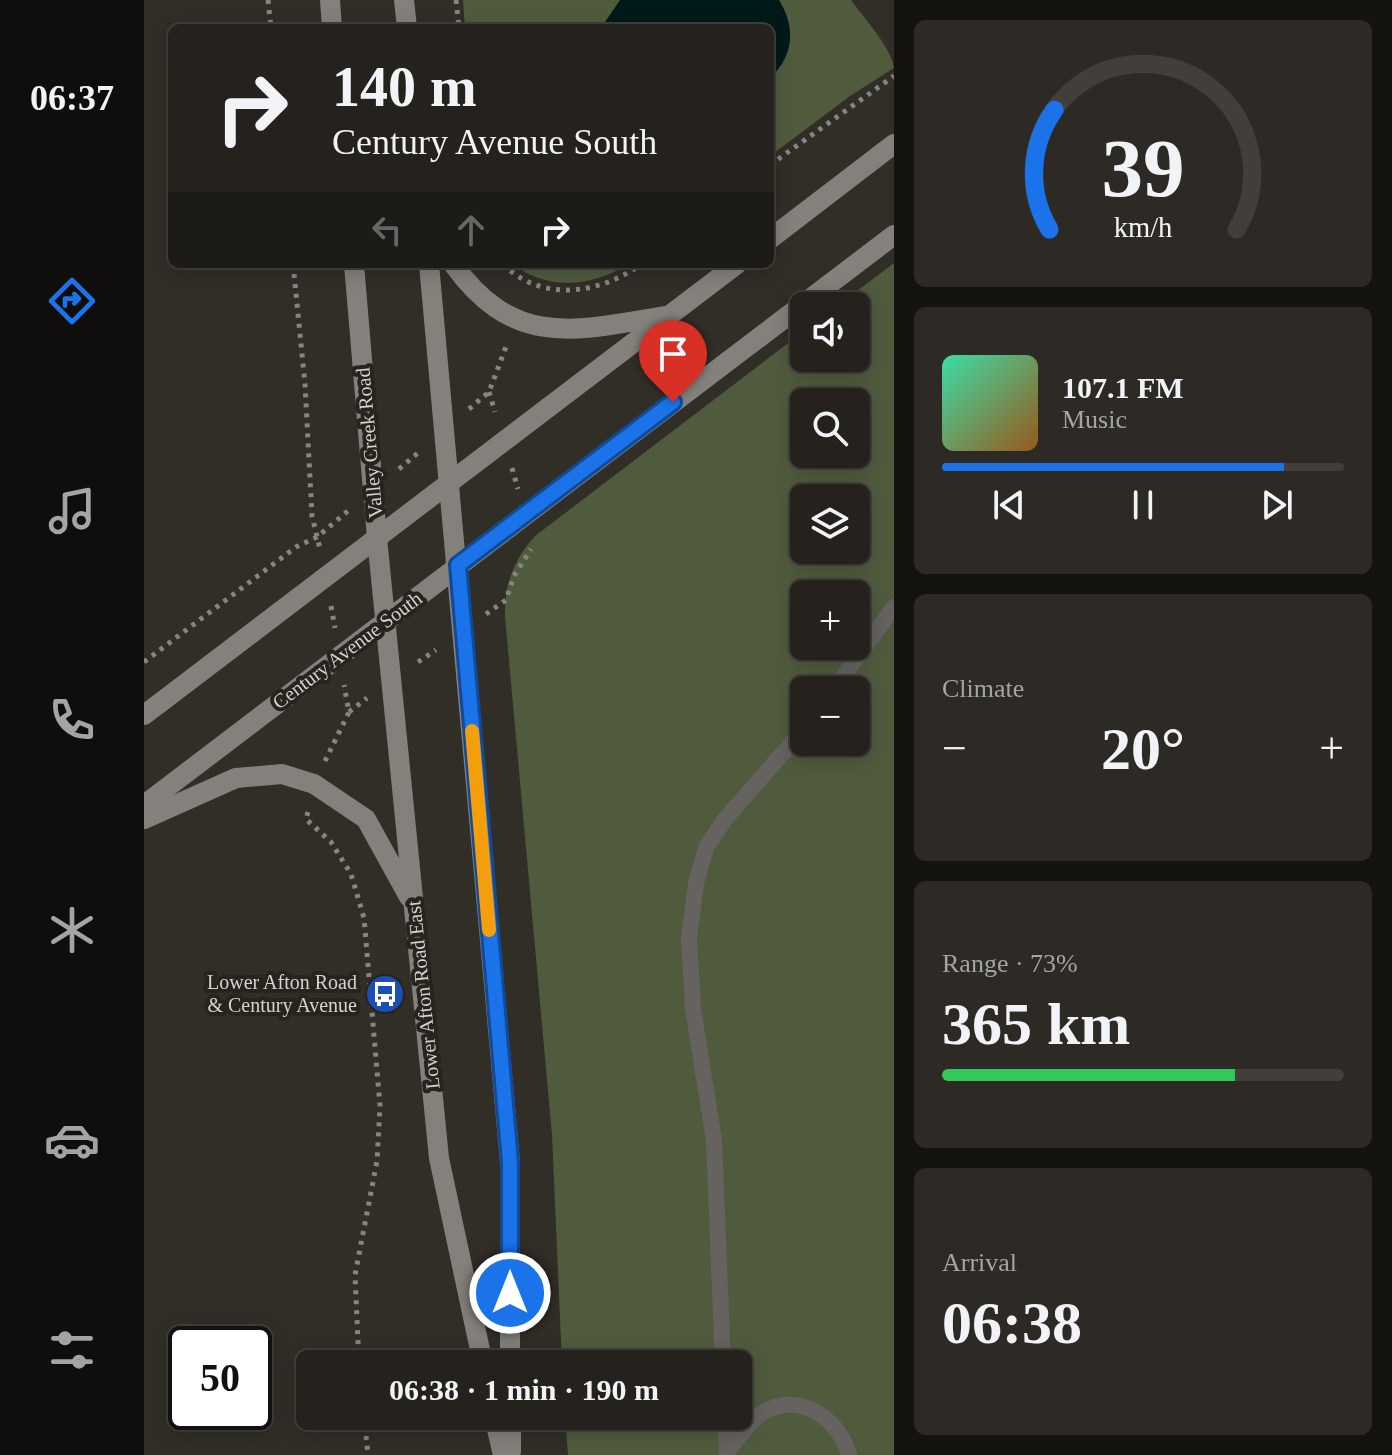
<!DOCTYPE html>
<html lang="en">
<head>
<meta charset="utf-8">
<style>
  body { margin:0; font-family:"Times New Roman",serif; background:#2d2a26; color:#f1f3f6; height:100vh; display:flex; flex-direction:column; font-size:30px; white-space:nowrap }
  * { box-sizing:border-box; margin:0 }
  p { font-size:26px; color:#a3a4a4 }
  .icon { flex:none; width:44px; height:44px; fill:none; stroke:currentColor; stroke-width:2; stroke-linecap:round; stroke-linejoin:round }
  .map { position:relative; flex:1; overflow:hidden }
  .side { display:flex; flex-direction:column; gap:20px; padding:20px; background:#141310; width:498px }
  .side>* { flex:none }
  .hud { position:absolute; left:24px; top:24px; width:606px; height:244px; border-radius:12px; box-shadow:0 4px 20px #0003,0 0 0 2px #423f3b; background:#25221d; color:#f1f3f6; overflow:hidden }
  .controls { position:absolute; left:646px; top:292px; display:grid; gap:16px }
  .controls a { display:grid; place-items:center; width:80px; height:80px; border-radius:12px; background:#25221d; box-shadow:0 4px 20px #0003,0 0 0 2px #423f3b; font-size:40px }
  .speed { position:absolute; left:24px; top:1326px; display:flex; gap:16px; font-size:40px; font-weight:700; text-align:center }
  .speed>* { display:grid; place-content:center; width:104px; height:104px; border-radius:50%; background:#25221d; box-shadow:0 4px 20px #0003,0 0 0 2px #423f3b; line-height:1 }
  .speed .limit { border:4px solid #111; border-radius:12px; background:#fff; color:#111 }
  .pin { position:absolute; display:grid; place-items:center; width:68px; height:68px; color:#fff; margin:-82px -34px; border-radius:50% 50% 50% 0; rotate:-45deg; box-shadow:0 0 8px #0007 }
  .pin .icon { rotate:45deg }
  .me { position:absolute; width:88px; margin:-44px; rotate:0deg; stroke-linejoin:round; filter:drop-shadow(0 0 6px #0008) }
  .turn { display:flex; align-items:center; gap:28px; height:168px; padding:0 32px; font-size:36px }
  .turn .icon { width:104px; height:104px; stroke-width:2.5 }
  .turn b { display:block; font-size:56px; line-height:68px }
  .lanes { display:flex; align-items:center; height:76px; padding:0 32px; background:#0003; justify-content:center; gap:40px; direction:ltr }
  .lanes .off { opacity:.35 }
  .big { font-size:60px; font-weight:800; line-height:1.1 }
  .side .tile { flex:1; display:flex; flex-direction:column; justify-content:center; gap:12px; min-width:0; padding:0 28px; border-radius:12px; background:#2d2a26 }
  .side .dial { align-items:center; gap:0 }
  .dial svg { height:208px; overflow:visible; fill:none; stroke:#423f3b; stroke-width:7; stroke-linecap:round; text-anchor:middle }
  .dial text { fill:#f1f3f6; stroke:none }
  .song { display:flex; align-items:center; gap:24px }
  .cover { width:96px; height:96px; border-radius:12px; background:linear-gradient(135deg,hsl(160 70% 55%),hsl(30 70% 35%)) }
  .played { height:8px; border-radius:4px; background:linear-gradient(90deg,#1a73e8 85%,#423f3b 85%) }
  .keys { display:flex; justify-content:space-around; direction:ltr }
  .heat { display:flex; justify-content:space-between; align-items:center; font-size:44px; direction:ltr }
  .charge { height:12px; border-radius:6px; background:linear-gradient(90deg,#34c759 73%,#423f3b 0) }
  .trip { position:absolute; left:152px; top:1350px; width:456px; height:80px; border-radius:12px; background:#25221d; box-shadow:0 4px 20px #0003,0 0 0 2px #423f3b; font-weight:800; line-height:80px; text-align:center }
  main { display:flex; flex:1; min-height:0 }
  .menu { display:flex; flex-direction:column; width:144px; justify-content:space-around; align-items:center; background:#0f0e0c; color:#a3a4a4 }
  .menu .icon { width:56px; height:56px }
  .menu .selected { color:#1a73e8 }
  .menu b { font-size:36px; color:#f1f3f6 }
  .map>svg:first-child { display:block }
</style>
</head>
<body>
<main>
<nav class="menu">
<b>06:37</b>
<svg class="icon selected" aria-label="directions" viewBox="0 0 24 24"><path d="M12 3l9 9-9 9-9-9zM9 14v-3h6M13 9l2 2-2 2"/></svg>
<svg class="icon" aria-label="music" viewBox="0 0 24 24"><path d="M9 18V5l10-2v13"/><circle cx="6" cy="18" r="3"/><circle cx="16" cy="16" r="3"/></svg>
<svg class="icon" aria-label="phone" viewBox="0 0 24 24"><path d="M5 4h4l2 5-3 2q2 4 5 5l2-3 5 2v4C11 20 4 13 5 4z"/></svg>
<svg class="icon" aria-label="climate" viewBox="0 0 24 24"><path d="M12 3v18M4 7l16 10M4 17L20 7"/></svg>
<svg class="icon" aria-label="car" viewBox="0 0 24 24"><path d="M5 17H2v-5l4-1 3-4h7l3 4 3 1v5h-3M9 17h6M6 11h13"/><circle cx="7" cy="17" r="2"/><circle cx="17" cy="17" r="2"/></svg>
<svg class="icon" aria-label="filters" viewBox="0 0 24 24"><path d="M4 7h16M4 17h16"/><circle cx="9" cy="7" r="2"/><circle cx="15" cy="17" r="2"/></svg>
</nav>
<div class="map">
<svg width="750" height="1455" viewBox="0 0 750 1455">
  <rect width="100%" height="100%" fill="#312d27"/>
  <g fill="#505b3e" fill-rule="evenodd">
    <path d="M 319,0 L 707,0 C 720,18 747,47 750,68 L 706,96 L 626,156 L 626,28 L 321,28 Z"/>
    <path d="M 750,263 L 750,1455 L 424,1455 L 421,1416 L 594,1416 L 594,1364 L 418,1364 L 408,1135 L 361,616 C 360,585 370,559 391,536 L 660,331 L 660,358 L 712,358 L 712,306 L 693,306 ZM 660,402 L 712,402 L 712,454 L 660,454 ZM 660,498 L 712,498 L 712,550 L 660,550 ZM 660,594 L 712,594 L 712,646 L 660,646 ZM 660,690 L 712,690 L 712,742 L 660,742 Z"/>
    <path d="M 369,264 L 484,264 C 449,287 403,291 369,264 Z"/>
  </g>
  <path fill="#011919" d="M 476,0 L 635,0 C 652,27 650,56 626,78 L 626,28 L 457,28 Z"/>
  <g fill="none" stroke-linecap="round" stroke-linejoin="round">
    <g stroke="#888580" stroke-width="5" stroke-dasharray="4 6" stroke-linecap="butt">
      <path d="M 124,0 L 127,28"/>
      <path d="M 312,0 L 315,28"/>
      <path d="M 626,165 L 750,76"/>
      <path d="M 149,264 L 161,384 L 168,516 L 176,549"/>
      <path d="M 359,264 C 397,303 457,294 497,264"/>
      <path d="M 345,392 L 351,412"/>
      <path d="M 325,409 L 345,392 L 363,344"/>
      <path d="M 368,468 L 374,489"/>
      <path d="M 255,469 L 275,452"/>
      <path d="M 187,606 L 191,628"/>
      <path d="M 342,614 L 362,600 L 370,576 L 387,549"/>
      <path d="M 0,662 L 152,547 L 173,537 L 204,511"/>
      <path d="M 274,662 L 292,650"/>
      <path d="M 205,712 L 223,698"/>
      <path d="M 181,761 L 205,712 L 200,685"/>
      <path d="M 164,812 L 162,819 L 187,842 L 207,874 L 220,918 L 236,1106 L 233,1161 L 211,1275 L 215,1364"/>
      <path d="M 220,1416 L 224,1455"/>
    </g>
    <g stroke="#656260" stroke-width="16">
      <path d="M 689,690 L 750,607"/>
      <path d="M 579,1364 L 570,1140 L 549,1009 L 545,938 L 552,883 L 562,848 L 581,819 L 660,729"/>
      <path d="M 581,1416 L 583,1454"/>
      <path d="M 583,1452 C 595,1437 609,1415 628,1408 C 662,1395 697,1423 705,1455"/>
    </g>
    <g stroke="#84807c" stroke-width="20">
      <path d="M 186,0 L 188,28"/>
      <path d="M 260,0 L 263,28"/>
      <path d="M 626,239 L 750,144"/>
      <path d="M 210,264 L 233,538 L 295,1158 L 339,1364"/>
      <path d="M 285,264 L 366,1162 L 366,1364"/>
      <path d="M 309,264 C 370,349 432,331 521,316"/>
      <path d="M 0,715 L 593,264"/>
      <path d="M 0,805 L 750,235"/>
      <path d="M 0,819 L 92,778 L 138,774 L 170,784 L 222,819 L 265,897"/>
      <path d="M 350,1416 L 359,1455"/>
      <path d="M 367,1416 L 367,1451"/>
    </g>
  </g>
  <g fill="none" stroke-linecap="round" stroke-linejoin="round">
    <g stroke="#114b97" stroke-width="20">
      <path id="route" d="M 366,1293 L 366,1162 L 314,565 L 529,402"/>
    </g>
    <use href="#route" stroke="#1a73e8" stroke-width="14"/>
    <path stroke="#f59e0b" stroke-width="14" d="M 328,731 L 345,930"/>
  </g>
  <defs>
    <g id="bus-disc" transform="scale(2)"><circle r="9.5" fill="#1a4fb4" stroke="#27231d"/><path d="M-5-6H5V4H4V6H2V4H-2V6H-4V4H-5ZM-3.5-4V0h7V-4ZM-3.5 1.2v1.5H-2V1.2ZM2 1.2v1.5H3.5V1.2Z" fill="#fff"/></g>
  </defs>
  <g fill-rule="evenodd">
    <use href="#bus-disc" x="241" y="994"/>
  </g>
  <g text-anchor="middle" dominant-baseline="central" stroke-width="8" stroke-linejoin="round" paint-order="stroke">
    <g font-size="20" fill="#d6d3cf" stroke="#27231d">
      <text transform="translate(225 443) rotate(-95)">Valley Creek Road</text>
      <text transform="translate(203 650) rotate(-37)">Century Avenue South</text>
      <text transform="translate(279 995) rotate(-96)">Lower Afton Road East</text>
    </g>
    <g font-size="20" fill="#d6d3cf" stroke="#27231d" text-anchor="end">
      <text x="213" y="982">Lower Afton Road<tspan x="213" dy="23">&amp; Century Avenue</tspan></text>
    </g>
  </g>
</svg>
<div class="controls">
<a><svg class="icon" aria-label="sound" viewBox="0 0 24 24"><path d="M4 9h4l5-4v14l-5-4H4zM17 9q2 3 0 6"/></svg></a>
<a><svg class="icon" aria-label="search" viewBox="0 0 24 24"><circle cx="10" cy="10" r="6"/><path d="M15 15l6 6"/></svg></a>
<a><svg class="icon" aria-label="layers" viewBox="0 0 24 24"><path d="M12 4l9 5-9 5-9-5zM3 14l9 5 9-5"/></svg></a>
<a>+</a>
<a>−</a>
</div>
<div class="speed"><div class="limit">50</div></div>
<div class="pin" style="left:529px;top:402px;background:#d93025"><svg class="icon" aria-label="arrive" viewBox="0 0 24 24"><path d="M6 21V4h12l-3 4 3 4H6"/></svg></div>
<svg class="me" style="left:366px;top:1293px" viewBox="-20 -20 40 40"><circle r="17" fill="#1a73e8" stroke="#fff" stroke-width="3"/><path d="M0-11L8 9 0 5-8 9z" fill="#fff"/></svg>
<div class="trip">06:38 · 1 min · 190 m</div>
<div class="hud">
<div class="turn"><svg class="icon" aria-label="right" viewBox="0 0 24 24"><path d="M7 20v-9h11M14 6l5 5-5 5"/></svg><div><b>140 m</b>Century Avenue South</div></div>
<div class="lanes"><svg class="icon off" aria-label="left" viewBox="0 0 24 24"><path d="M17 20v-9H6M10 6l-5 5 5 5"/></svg><svg class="icon off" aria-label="ahead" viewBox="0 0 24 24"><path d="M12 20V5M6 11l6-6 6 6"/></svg><svg class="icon" aria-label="right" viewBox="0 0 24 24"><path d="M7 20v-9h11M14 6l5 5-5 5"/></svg></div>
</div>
</div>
<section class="side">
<div class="tile dial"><svg viewBox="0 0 100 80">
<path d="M14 69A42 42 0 1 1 86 69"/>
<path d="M14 69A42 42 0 0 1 16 23" stroke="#1a73e8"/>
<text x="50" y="56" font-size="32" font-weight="700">39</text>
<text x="50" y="72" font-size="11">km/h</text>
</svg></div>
<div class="tile">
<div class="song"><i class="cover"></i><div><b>107.1 FM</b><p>Music</p></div></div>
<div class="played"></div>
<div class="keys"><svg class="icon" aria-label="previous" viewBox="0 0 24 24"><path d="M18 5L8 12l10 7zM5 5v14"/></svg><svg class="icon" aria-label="pause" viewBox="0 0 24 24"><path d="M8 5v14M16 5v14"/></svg><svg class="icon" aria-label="next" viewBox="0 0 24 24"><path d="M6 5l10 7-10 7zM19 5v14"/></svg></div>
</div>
<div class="tile"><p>Climate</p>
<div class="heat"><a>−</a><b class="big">20°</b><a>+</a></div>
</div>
<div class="tile"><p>Range · 73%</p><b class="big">365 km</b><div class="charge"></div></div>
<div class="tile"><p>Arrival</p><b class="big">06:38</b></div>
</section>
</main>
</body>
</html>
